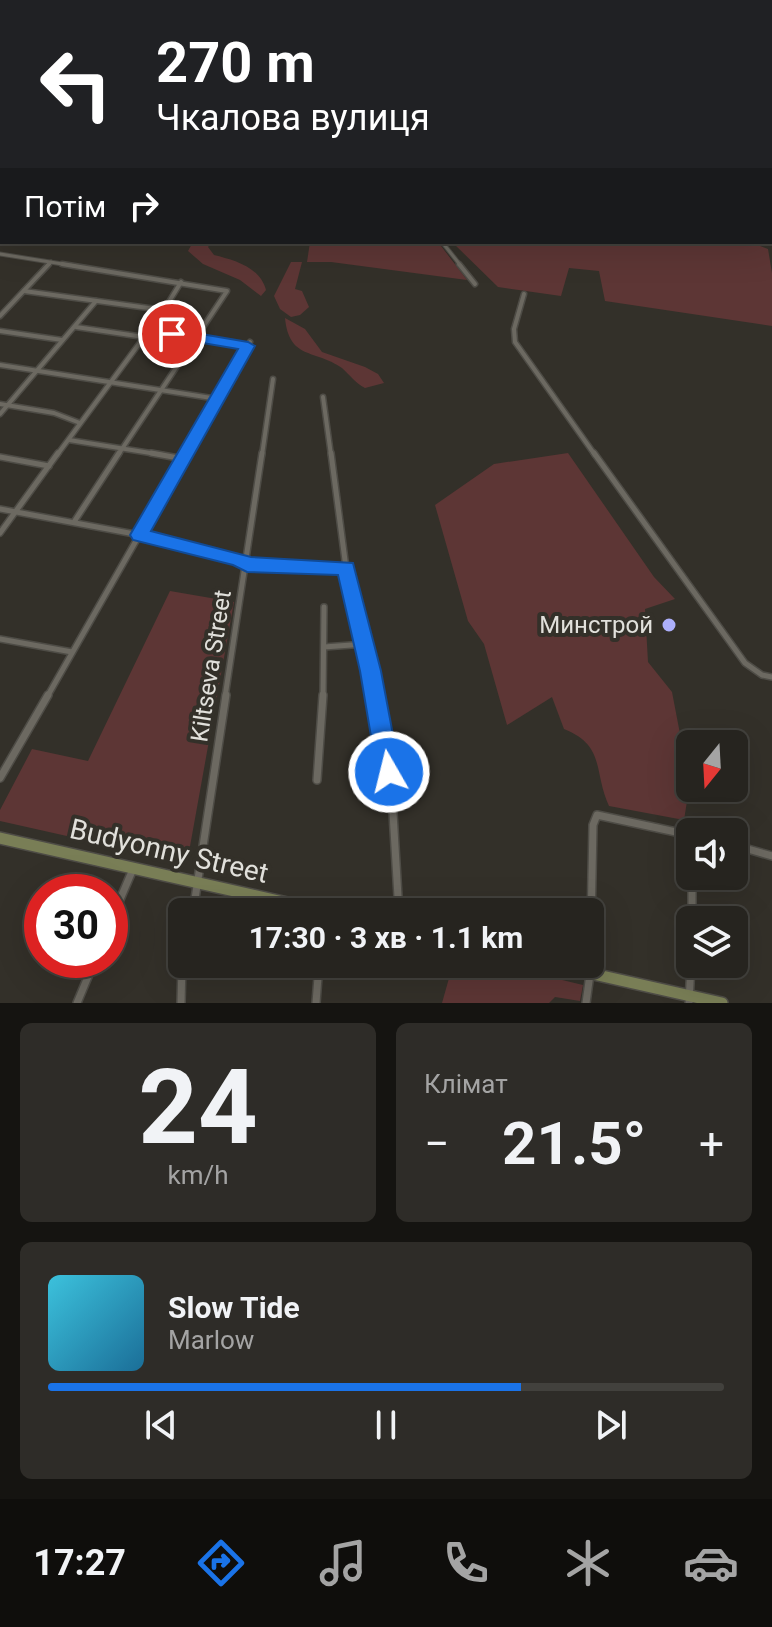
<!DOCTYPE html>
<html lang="uk">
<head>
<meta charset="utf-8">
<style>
  body { margin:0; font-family:Roboto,sans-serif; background:#2e2c28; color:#f1f3f6; height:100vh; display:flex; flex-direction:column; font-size:30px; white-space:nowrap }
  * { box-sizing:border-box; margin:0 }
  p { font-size:26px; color:#a4a4a4 }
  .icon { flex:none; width:44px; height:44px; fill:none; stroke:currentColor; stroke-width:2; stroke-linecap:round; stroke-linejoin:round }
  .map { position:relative; height:1003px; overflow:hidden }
  .drawer { display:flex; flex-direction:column; gap:20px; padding:20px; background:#151411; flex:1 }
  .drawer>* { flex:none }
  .top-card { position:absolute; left:0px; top:0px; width:772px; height:244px; box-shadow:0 8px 32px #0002,0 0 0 2px #42413d; background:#202124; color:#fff; overflow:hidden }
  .needle { width:52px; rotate:198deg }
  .fabs { position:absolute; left:676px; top:730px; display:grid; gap:16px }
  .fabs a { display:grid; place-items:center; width:72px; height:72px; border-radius:12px; background:#26241f; box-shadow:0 8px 32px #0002,0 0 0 2px #42413d; font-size:40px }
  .speed { position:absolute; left:24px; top:874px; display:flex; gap:16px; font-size:40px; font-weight:700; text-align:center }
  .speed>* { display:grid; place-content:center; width:104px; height:104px; border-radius:50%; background:#26241f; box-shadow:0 8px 32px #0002,0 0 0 2px #42413d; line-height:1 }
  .speed .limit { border:12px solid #d22; background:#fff; color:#111 }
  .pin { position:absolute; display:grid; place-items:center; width:68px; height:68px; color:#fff; margin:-34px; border:4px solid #fff; border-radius:50%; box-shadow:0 2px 8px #0007 }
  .me { position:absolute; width:88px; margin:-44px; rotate:352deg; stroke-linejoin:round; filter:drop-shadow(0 0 6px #0008) }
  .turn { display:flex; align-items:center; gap:28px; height:168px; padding:0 24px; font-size:36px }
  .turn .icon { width:104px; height:104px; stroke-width:2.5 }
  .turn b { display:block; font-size:56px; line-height:68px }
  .then { display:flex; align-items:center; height:76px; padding:0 24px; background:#0003; gap:16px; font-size:30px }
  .big { font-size:60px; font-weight:700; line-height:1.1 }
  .drawer .card { flex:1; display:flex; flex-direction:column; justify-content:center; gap:12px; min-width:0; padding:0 28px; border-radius:12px; background:#2e2c28 }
  .drawer .dial { align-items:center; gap:0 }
  .dial b { font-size:104px; line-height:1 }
  .song { display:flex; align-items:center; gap:24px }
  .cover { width:96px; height:96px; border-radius:12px; background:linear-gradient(135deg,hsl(190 70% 55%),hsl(200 70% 35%)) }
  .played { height:8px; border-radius:4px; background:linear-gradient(90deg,#1a73e8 70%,#42413d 70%) }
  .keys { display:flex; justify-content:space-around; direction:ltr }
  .heat { display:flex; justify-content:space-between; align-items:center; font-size:44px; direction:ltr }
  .drawer .tiles { flex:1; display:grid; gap:20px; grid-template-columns:1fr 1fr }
  .card:last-child { grid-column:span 2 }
  .trip { position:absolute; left:168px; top:898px; width:436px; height:80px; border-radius:12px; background:#26241f; box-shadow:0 8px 32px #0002,0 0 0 2px #42413d; font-weight:700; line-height:80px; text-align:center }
  .menu { display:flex; height:128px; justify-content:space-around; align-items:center; background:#0f0e0c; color:#a4a4a4 }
  .menu .icon { width:56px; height:56px }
  .menu .active { color:#1a73e8 }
  .menu b { font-size:36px; color:#f1f3f6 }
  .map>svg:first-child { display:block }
</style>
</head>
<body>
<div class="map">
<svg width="772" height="1003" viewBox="0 0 772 1003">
  <rect width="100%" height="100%" fill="#333029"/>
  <g fill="#5d3635">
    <path d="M 193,242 L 212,242 L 208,247 L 214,255 C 234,260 260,267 266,290 L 261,296 L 240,280 L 203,264 L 188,251 Z"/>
    <path d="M 310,242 L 438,242 L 467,280 L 331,262 L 307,262 Z"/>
    <path d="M 452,242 L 750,242 L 768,249 L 772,273 L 772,326 L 605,301 L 599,271 L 569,268 L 561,296 L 498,287 Z"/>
    <path d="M 291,262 L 302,262 L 295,289 L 302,291 L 309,307 L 300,315 L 291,317 L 280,309 L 274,296 Z"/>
    <path d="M 285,318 L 305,329 L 322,352 L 365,367 L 378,374 L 384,383 L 365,388 C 355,383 350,375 342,368 C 315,349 289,360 285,318 Z"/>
    <path d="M 568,453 L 654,577 L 675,599 L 645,609 L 648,662 L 672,692 L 681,739 L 681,781 L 688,795 L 684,820 L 609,806 C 593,771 606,746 564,729 L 552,697 L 507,725 L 484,644 L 468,621 L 435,505 L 494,464 Z"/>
    <path d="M 170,591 L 234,602 L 187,863 L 0,821 L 0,810 L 32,749 L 88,761 Z"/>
    <path d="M 453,964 L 496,964 L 583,985 L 580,1001 L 555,997 L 549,1003 L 442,1003 Z"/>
  </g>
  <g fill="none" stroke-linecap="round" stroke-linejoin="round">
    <g stroke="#4e4c46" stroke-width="5">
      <g id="street-far3">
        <path d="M 498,0 L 501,2"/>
        <path d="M 401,2 L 418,0"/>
        <path d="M 539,2 L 555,0"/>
        <path d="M 442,242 L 461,266"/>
        <path d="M 0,254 L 75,266"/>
        <path d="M 47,266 L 51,262"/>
      </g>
    </g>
    <g stroke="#4e4c46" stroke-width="7">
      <g id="street-far2">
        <path d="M 62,264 L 227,291 L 118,455"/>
        <path d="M 459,264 L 475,284"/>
        <path d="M 24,291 L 163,310"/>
        <path d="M 524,294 L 514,329 L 515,342 L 595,455"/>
        <path d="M 0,316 L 49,264"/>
        <path d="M 76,327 L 144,337"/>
        <path d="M 150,330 L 248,346"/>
        <path d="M 0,331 L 62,340"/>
        <path d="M 0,365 L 218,399"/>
        <path d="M 323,397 L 331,455"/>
        <path d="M 0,404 L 54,413 L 80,423"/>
        <path d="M 0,414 L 96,301"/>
        <path d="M 69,440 L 163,455"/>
        <path d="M 57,455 L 164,310 L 181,282"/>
        <path d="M 185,455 L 250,342"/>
        <path d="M 262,455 L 273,379"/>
      </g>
    </g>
    <g stroke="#4e4c46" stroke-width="8">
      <g id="street-far1">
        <path d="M 151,453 L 184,459"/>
        <path d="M 331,453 L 346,568 L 375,697"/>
        <path d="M 594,453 L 745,663 L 762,675 L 772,677"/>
        <path d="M 0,457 L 49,466"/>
        <path d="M 0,509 L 140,535 L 239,559 L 247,565 L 346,568"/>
        <path d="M 74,522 L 119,453"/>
        <path d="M 0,533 L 58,453"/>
        <path d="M 0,639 L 72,652"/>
        <path d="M 324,647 L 365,644"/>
        <path d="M 47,697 L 186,453"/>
        <path d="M 225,697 L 262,453"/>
        <path d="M 323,697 L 324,607"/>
      </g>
    </g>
    <g stroke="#4e4c46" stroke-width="10">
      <g id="street">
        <path d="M 375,695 L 392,796 L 398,897 L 396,912"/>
        <path d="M 0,778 L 48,695"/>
        <path d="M 317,780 L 323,695"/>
        <path d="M 734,845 L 772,856"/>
        <path d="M 692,876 L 692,920"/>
        <path d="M 193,912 L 226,695"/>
        <path d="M 110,923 L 133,869"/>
        <path d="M 77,1003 L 95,960"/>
        <path d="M 181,1003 L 182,964"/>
        <path d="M 316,1003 L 319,964"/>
        <path d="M 586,1003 L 590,974 L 593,825 L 597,815 L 690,835"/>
        <path d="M 689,1003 L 691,964"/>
      </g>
    </g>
    <g stroke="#4e4c46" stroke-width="14">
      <g id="secondary">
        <path d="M 0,838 L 327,912"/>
        <path d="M 549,964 L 722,1003"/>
      </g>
    </g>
    <g stroke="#4e4c46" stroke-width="6">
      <path id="primary" d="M 565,0 L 568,2"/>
    </g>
    <use href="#street-far3" stroke="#6c6961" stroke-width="3"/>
    <use href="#street-far2" stroke="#6c6961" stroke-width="4"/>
    <use href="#street-far1" stroke="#6c6961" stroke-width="5"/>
    <use href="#street" stroke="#6c6961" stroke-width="7"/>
    <use href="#secondary" stroke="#797e56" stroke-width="11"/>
    <use href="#primary" stroke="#86924b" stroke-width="4"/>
  </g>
  <path fill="#1a73e8" stroke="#114b97" stroke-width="2" d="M 172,329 L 248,342 L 255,346 L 151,531 L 251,557 L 353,563 L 381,671 L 400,772 L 397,780 L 389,783 L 380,780 L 377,772 L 360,671 L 338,575 L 247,572 L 233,565 L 133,540 L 130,535 L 238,349 L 167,337 L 167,331 Z"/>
  <circle fill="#adaffb" stroke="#333029" stroke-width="3" cx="669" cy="625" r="8"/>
  <g text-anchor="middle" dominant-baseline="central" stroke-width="8" stroke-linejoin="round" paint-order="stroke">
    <g font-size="24" fill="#e1e0db" stroke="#333029" text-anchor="end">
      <text x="653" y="625">Минстрой</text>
    </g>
    <g font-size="24" fill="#e1e0db" stroke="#333029">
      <text transform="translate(211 666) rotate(-81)">Kiltseva Street</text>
    </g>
    <g font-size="28" fill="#e1e0db" stroke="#333029">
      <text transform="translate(169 851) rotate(13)">Budyonny Street</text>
    </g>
  </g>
</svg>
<div class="fabs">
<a><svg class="needle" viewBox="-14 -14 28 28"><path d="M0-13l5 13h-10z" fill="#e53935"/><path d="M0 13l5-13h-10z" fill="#a4a4a4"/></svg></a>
<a><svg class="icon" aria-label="sound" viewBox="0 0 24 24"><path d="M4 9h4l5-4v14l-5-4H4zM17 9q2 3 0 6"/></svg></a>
<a><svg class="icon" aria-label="layers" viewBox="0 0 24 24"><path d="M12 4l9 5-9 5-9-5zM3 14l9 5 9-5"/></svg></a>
</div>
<div class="speed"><div class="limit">30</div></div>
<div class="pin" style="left:172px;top:334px;background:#d93025"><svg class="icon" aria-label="arrive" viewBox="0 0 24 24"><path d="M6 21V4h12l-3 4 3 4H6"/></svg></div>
<svg class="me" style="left:389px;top:772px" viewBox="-20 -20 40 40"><circle r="17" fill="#1a73e8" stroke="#fff" stroke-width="3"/><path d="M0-11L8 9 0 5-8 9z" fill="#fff"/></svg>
<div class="trip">17:30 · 3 хв · 1.1 km</div>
<div class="top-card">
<div class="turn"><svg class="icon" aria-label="left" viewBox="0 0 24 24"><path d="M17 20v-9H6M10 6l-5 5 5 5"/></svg><div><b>270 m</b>Чкалова вулиця</div></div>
<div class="then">Потім<svg class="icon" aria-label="right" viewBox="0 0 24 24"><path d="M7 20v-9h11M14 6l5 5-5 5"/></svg></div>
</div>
</div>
<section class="drawer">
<div class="tiles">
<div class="card dial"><b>24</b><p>km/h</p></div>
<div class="card"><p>Клімат</p>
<div class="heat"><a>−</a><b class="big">21.5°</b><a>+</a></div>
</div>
<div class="card">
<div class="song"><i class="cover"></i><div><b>Slow Tide</b><p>Marlow</p></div></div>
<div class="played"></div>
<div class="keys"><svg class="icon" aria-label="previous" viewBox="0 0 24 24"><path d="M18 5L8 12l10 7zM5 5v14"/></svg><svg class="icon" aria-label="pause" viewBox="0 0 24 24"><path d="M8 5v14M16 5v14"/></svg><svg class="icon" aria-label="next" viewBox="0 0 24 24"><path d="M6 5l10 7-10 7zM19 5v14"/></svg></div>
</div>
</div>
</section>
<nav class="menu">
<b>17:27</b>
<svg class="icon active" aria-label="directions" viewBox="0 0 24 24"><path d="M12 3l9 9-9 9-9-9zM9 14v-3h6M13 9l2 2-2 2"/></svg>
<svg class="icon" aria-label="music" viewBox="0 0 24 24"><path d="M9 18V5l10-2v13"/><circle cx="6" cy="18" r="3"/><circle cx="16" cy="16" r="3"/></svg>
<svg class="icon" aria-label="phone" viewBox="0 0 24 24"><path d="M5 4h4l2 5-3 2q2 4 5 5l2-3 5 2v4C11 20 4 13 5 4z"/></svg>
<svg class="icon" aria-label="climate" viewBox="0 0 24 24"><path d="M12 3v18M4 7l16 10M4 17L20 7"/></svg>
<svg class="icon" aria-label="car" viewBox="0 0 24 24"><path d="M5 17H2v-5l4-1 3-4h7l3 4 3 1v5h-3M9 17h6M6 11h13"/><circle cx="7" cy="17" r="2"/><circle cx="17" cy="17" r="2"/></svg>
</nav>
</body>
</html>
